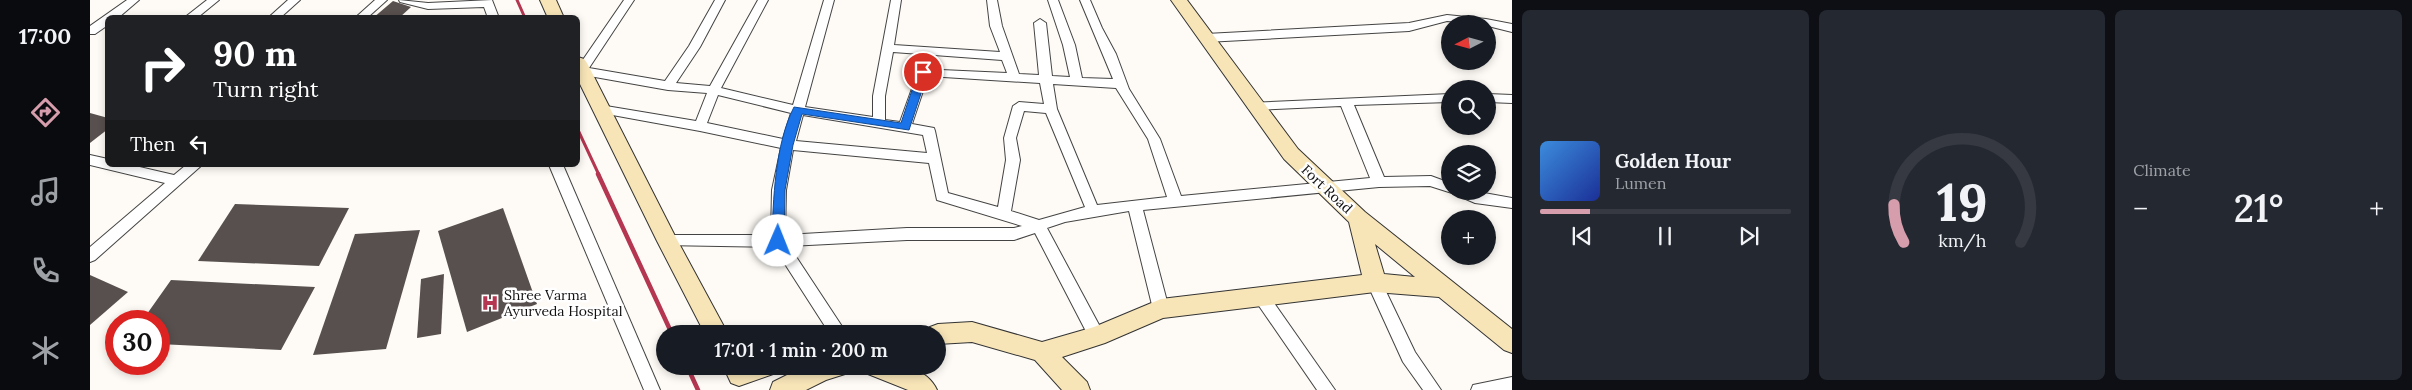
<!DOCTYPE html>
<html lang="en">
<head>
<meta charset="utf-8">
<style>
  body { margin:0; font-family:Lora,serif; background:#242831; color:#f1f3f6; height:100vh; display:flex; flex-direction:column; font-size:19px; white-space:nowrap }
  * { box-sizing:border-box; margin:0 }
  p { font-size:16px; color:#9ea1a6 }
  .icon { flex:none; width:28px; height:28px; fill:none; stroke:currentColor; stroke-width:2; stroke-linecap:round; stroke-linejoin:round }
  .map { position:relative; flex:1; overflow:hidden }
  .panel { display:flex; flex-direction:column; gap:10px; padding:10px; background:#0d0f14; width:900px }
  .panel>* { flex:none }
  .hud { position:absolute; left:15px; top:15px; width:475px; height:152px; border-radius:8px; box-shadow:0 2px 8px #0003; background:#202124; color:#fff; overflow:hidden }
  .needle { width:32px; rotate:264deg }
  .buttons { position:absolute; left:1351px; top:15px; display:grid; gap:10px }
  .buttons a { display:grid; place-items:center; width:55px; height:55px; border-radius:50%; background:#171b24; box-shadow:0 2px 8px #0003; font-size:25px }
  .speed { position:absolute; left:15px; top:310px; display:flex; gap:10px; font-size:25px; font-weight:700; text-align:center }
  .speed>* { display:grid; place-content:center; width:65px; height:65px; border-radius:50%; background:#171b24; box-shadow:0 2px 8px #0003; line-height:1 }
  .speed .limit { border:8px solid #d22; background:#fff; color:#111 }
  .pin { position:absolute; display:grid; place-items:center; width:42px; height:42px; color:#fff; margin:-21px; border:2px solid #fff; border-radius:50%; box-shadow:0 1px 5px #0007 }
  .me { position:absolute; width:55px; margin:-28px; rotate:1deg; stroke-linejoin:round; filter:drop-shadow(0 0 4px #0008) }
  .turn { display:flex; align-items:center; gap:18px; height:105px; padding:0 25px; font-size:22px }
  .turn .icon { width:65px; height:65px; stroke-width:2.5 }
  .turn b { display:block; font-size:35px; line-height:42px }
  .then { display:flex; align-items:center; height:48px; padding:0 25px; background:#0003; gap:10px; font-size:19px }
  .big { font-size:38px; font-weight:600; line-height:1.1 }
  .panel .widget { flex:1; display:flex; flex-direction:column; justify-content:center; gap:8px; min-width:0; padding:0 18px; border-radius:8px; background:#242831 }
  .panel .dial { align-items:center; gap:0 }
  .dial svg { height:130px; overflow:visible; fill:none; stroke:#363941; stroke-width:7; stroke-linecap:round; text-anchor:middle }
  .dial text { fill:#f1f3f6; stroke:none }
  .song { display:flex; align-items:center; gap:15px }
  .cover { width:60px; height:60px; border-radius:8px; background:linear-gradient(135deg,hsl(210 70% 55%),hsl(230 70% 35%)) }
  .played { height:5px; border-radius:2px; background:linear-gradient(90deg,#d69eac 20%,#363941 20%) }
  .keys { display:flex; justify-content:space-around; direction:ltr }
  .heat { display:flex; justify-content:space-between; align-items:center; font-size:28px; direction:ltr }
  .panel .tiles { flex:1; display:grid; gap:10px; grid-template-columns:repeat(3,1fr) }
  .trip { position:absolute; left:566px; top:325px; width:290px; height:50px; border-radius:25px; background:#171b24; box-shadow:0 2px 8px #0003; font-weight:600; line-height:50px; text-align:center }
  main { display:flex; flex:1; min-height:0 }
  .tab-bar { display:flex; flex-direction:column; width:90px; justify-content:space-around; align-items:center; background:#090b0e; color:#9ea1a6 }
  .tab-bar .icon { width:35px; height:35px }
  .tab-bar .on { color:#d69eac }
  .tab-bar b { font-size:22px; color:#f1f3f6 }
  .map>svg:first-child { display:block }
</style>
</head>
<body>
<main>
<nav class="tab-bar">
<b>17:00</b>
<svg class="icon on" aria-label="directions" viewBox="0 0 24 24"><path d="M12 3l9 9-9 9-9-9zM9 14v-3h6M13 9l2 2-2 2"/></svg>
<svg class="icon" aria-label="music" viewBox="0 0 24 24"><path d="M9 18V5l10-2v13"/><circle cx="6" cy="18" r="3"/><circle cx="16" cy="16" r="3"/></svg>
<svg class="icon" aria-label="phone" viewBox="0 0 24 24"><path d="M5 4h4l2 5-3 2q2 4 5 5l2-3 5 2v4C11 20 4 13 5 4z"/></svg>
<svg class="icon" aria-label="climate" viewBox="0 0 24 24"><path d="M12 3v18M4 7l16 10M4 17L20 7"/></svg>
</nav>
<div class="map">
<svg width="1422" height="390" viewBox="0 0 1422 390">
  <rect width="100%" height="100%" fill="#fefbf6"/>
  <g fill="#58504e">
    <path d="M 303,1 L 321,7 L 309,18 L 283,18 Z"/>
    <path d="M 0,113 L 18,118 L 18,129 L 0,143 Z"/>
    <path d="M 145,204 L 259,208 L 229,266 L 108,261 Z"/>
    <path d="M 413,208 L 447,304 L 377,332 L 348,231 Z"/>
    <path d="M 330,230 L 296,349 L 223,355 L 265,234 Z"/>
    <path d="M 354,274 L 351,334 L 327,338 L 331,279 Z"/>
    <path d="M 0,275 L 38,292 L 0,325 Z"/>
    <path d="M 81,280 L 225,287 L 191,350 L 69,344 L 69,321 L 52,321 Z"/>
  </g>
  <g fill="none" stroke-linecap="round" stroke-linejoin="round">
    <g stroke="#444" stroke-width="2">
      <g id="street">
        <path d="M 37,0 L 49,0 L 28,18 L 18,18 L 18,25 L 5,34 L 0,34 L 0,26 Z"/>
        <path d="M 117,0 L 129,0 L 107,18 L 94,18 Z"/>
        <path d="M 198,0 L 210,0 L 190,18 L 178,18 Z"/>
        <path d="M 285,0 L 297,0 L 277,18 L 265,18 Z"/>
        <path d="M 309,0 L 338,3 L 402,0 L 409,18 L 398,18 L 394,7 L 338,9 L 310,2 Z"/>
        <path d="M 534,0 L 544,0 L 499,68 L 575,81 L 599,46 L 625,0 L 635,0 L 610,47 L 586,83 L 620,86 L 668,0 L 678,0 L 631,88 L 703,105 L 734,0 L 744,0 L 715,107 L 783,117 L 783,96 L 801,0 L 811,0 L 804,45 L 910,52 L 900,26 L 897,0 L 907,0 L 912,26 L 929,74 L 949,75 L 944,23 L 950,19 L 956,23 L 962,76 L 980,77 L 973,45 L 958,0 L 968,0 L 985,45 L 992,78 L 1023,79 L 990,0 L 1000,0 L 1012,28 L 1026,54 L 1039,89 L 1070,139 L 1091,196 L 1280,178 L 1251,106 L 1163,110 L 1159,109 L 1157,106 L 1159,103 L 1360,94 L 1360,102 L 1264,105 L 1294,177 L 1341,176 L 1360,183 L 1360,191 L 1383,191 L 1422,198 L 1422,208 L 1385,203 L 1362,193 L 1340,186 L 1289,187 L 1053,210 L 1079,309 L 1076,314 L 1071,316 L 1066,314 L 1063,309 L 1039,211 L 975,222 L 957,228 L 1015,336 L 1013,341 L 1007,343 L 1001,341 L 945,233 L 924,240 L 817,240 L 699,246 L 757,334 L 740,334 L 684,247 L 572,245 L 570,241 L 572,237 L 577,235 L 681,235 L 682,190 L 691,148 L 610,131 L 506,112 L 504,109 L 510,105 L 606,121 L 617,93 L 578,90 L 488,74 L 488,67 ZM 803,52 L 912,60 L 917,73 L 829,69 L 810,122 L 795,120 L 795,96 ZM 838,76 L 950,83 L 954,104 L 929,102 L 923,106 L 914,138 L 916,160 L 908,207 L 858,193 L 845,131 L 844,128 L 822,124 ZM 963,84 L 1026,88 L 1058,139 L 1077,197 L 1007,205 L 967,109 ZM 628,95 L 701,113 L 693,139 L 617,123 ZM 934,111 L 956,113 L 995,207 L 949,220 L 921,211 L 930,160 L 926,138 ZM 713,115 L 833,135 L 837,153 L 706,141 ZM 703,150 L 839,163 L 847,200 L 932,226 L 924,228 L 817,228 L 695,235 L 696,190 Z"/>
        <path d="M 1357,15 L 1396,19 L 1422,24 L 1422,32 L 1398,26 L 1398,24 L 1357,21 L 1319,31 L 1116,42 L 1110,38 L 1116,34 L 1319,23 Z"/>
        <path d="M 1398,94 L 1422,95 L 1422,103 L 1398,102 Z"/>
        <path d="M 0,155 L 18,159 L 18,165 L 41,165 L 84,175 L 96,165 L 112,165 L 5,260 L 0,262 L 0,247 L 75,183 L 0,165 Z"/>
        <path d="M 459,165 L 473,165 L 570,390 L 554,390 Z"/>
        <path d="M 1285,277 L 1290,279 L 1325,352 L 1351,390 L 1333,390 L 1313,362 L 1277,283 L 1280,279 Z"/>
        <path d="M 1172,292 L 1177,293 L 1245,390 L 1227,390 L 1167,303 L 1164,298 L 1167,293 Z"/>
        <path d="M 1422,377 L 1422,390 L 1381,390 L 1383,385 Z"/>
      </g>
    </g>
    <g stroke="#333" stroke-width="2">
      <g id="secondary">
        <path d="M 450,0 L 466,0 L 474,18 L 458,18 Z"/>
        <path d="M 1081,0 L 1097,0 L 1208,149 L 1275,212 L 1422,329 L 1422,353 L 1414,350 L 1349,297 L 1285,292 L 1073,318 L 1015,343 L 972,357 L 997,382 L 1000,390 L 972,390 L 945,360 L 882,342 L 848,344 L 848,334 L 837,334 L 840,327 L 848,324 L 882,322 L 952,342 L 1004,327 L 1071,299 L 1272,275 L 1259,222 L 1194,159 ZM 1285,244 L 1325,277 L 1294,274 Z"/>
        <path d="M 488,57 L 494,59 L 497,63 L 585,236 L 638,334 L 615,334 L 567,241 L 488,80 Z"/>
        <path d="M 633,366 L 687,366 L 683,374 L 649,386 L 641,383 Z"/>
        <path d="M 715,366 L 759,366 L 755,374 L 736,380 L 716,390 L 680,390 L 683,382 Z"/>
        <path d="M 774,366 C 800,366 834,362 847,390 L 818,390 L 778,374 Z"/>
      </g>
    </g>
    <use href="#street" fill="#fff" fill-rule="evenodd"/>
    <use href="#secondary" fill="#f7e5b8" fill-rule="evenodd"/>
    <g stroke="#b43651" stroke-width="3">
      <path d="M 427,0 L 435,18"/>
      <path d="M 488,130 L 509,175"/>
    </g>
    <g stroke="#b43651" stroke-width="4.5">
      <path d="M 508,174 L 582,334"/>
      <path d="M 597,366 L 608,390"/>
    </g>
  </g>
  <path fill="#1a73e8" stroke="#114b97" d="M 833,69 L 838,72 L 819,130 L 712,114 L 703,145 L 695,190 L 694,241 L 692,244 L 684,244 L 682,241 C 683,200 685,144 704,107 L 811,123 L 828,72 Z"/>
  <defs>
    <g id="hospital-bare" transform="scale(1.35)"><path d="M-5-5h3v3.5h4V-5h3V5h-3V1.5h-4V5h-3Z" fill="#b43651" stroke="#fff" stroke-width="2.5" paint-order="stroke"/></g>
  </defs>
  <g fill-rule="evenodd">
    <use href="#hospital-bare" x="400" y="303"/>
  </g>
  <g text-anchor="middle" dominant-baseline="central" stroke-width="5" stroke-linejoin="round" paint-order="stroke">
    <g font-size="14" fill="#111" stroke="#fff">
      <text transform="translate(1237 189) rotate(43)">Fort Road</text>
    </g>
    <g font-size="14" fill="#111" stroke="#fff" text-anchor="start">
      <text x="414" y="295">Shree Varma<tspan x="414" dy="16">Ayurveda Hospital</tspan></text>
    </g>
  </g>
</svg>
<div class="buttons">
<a><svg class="needle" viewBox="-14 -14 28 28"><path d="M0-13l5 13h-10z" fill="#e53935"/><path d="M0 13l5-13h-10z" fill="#9ea1a6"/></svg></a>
<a><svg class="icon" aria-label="search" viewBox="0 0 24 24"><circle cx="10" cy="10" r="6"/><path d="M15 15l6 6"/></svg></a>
<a><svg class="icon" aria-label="layers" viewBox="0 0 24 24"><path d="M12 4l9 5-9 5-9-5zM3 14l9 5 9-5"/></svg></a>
<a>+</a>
</div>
<div class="speed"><div class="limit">30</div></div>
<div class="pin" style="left:833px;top:72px;background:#d93025"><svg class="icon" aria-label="arrive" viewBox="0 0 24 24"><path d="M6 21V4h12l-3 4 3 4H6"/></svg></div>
<svg class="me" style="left:688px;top:241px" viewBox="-20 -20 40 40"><circle r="19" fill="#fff"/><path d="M0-13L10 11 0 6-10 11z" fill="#1a73e8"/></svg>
<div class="trip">17:01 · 1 min · 200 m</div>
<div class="hud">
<div class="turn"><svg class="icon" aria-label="right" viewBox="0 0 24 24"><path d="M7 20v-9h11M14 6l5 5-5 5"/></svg><div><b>90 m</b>Turn right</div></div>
<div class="then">Then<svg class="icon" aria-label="left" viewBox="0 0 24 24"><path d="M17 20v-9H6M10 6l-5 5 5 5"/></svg></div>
</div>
</div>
<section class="panel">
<div class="tiles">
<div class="widget">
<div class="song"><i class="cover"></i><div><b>Golden Hour</b><p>Lumen</p></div></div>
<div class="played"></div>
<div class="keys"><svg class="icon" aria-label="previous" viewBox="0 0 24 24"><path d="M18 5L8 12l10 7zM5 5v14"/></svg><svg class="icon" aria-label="pause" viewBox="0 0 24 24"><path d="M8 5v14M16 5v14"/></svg><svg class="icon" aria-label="next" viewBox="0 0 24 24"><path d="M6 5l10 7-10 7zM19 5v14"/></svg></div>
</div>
<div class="widget dial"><svg viewBox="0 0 100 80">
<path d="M14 69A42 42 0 1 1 86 69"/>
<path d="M14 69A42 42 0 0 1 8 46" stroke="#d69eac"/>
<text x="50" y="56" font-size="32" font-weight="700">19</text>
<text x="50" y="72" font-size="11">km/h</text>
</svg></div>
<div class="widget"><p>Climate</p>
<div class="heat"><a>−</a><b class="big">21°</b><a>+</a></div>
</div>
</div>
</section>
</main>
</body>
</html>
